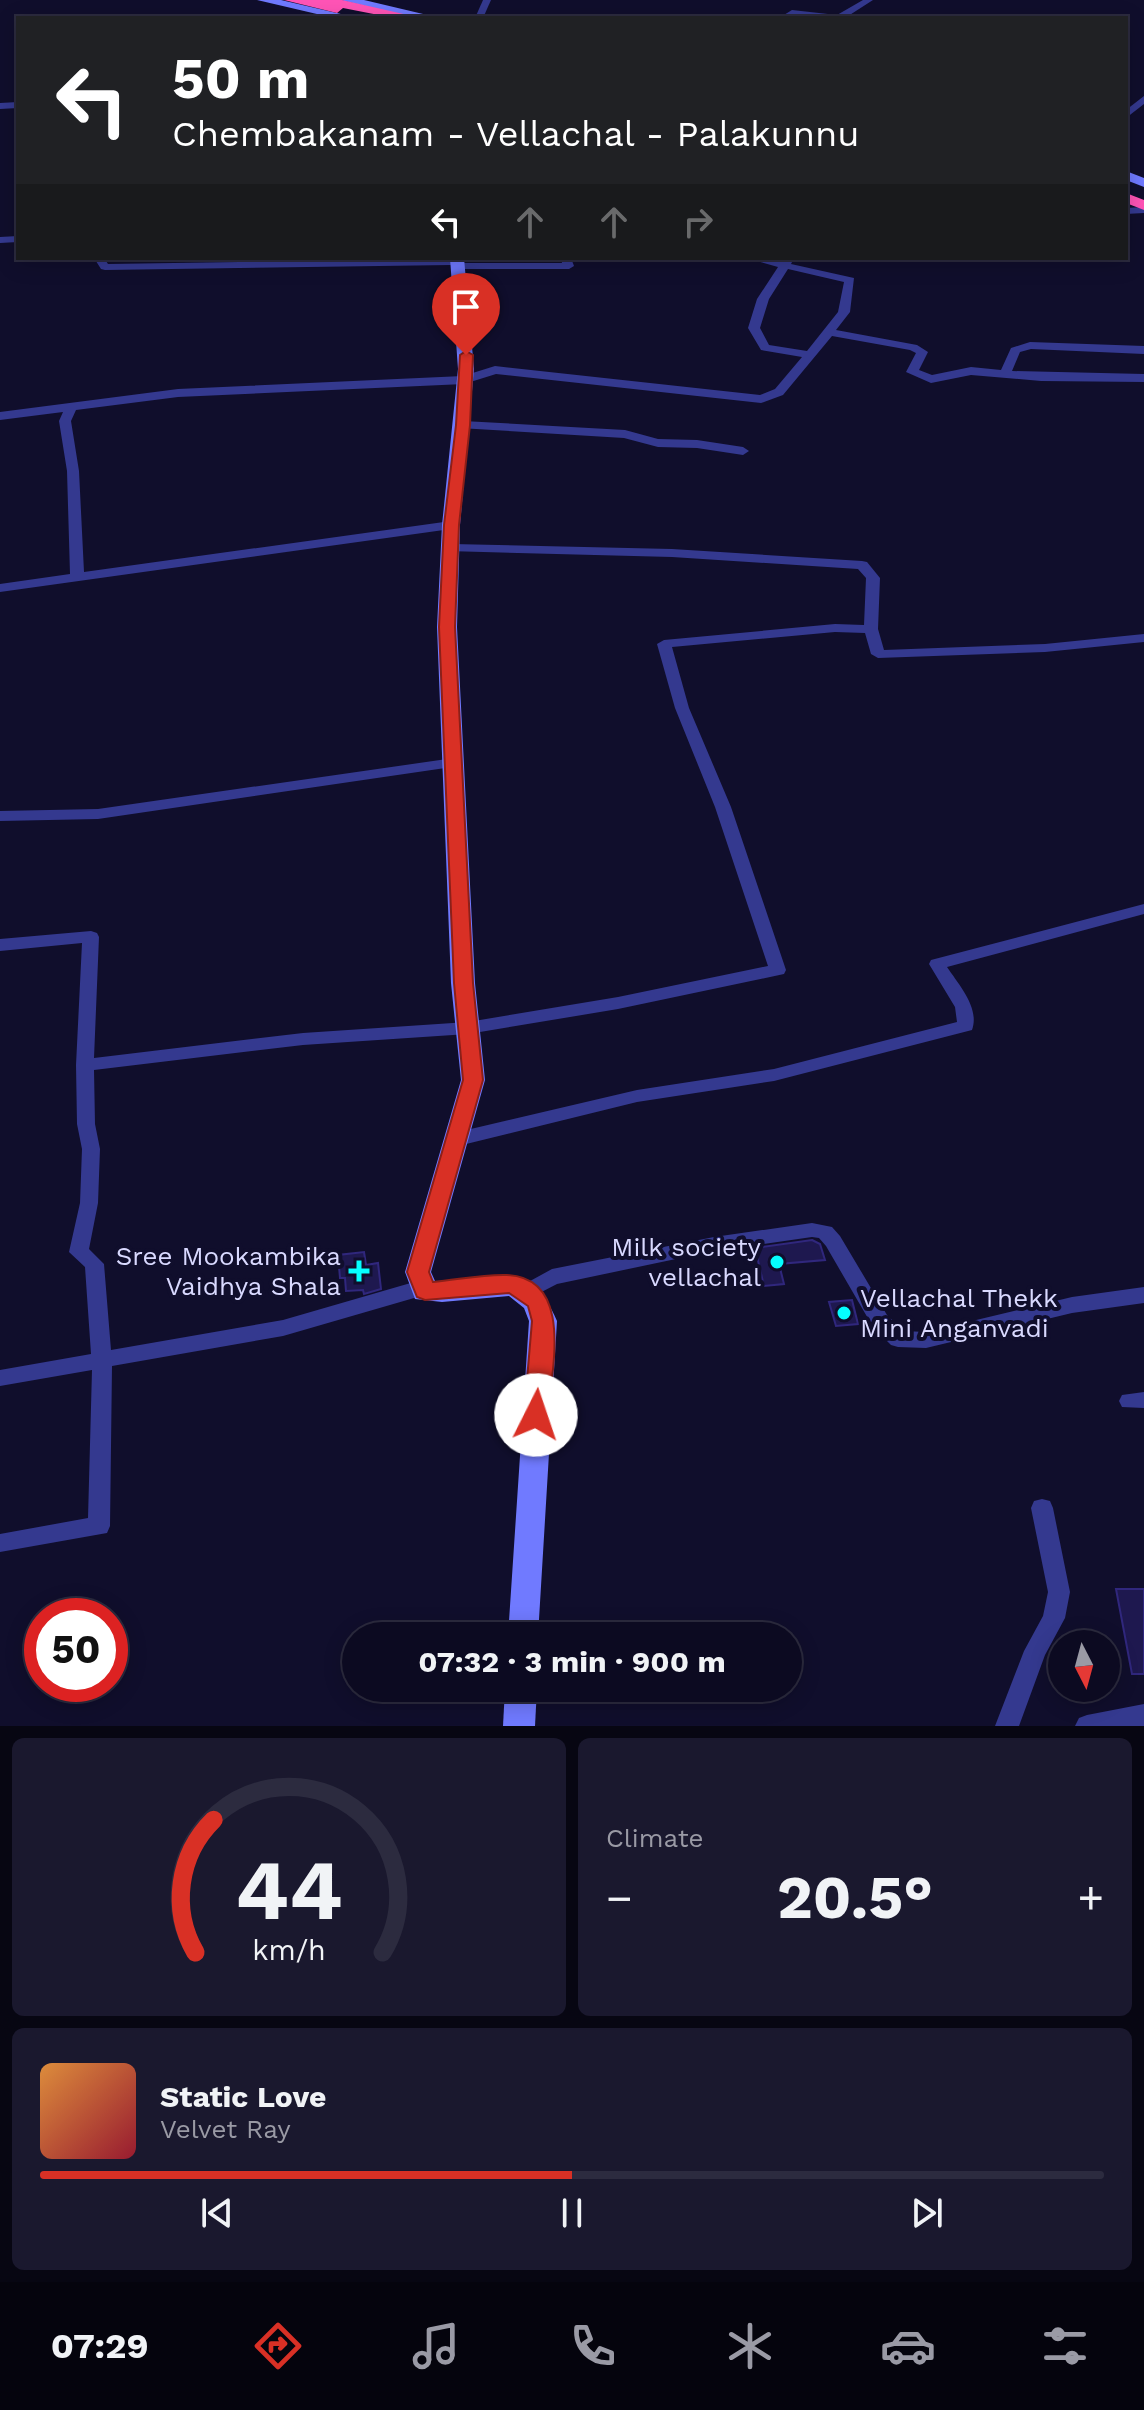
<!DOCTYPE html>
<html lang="en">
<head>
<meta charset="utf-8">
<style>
  body { margin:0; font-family:"Work Sans",sans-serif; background:#1a182e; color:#f1f3f6; height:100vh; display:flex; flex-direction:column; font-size:30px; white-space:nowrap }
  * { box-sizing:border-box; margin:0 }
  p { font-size:26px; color:#9a9aa5 }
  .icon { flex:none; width:44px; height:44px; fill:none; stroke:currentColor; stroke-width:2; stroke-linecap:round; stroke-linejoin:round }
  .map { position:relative; height:1726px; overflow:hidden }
  .sheet { display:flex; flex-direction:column; gap:12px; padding:12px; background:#070612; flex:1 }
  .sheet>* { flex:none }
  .top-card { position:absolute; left:16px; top:16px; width:1112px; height:244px; border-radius:0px; box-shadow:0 4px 20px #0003,0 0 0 2px #2c2b3f; background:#202124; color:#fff; overflow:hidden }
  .needle { width:52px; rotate:174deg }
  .buttons { position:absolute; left:1048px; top:1630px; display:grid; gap:16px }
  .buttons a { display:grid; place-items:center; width:72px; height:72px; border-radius:50%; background:#0c0a21; box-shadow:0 4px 20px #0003,0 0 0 2px #2c2b3f; font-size:40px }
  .speed { position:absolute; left:24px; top:1598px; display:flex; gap:16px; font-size:40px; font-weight:700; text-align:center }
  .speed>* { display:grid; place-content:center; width:104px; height:104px; border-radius:50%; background:#0c0a21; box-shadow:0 4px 20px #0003,0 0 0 2px #2c2b3f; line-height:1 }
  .speed .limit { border:12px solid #d22; background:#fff; color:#111 }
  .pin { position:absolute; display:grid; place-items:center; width:68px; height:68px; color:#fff; margin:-82px -34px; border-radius:50% 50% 50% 0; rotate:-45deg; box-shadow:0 0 8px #0007 }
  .pin .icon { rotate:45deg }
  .me { position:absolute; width:88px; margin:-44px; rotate:4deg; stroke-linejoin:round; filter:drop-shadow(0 0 6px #0008) }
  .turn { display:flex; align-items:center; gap:28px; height:168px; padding:0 24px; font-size:36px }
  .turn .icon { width:104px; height:104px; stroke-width:2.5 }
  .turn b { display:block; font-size:56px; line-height:68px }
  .lanes { display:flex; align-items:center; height:76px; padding:0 24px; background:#0003; justify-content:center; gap:40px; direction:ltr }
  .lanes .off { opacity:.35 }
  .big { font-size:60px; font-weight:700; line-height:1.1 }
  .sheet .card { flex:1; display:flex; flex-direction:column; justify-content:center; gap:12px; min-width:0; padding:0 28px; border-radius:12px; background:#1a182e }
  .sheet .dial { align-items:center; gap:0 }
  .dial svg { height:208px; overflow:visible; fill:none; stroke:#2c2b3f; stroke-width:7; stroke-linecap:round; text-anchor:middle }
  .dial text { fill:#f1f3f6; stroke:none }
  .song { display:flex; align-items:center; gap:24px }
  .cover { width:96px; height:96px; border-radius:12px; background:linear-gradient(135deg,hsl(30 70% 55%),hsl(350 70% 35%)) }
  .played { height:8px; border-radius:4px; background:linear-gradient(90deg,#d93025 50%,#2c2b3f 50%) }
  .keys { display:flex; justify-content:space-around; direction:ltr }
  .heat { display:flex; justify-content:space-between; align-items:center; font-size:44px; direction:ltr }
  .sheet .tiles { flex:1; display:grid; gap:12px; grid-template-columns:1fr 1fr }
  .card:last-child { grid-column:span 2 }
  .trip { position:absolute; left:342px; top:1622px; width:460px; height:80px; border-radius:40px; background:#0c0a21; box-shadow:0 4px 20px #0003,0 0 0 2px #2c2b3f; font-weight:700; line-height:80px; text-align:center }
  .menu { display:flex; height:128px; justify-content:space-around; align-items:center; background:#05040d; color:#9a9aa5 }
  .menu .icon { width:56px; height:56px }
  .menu .active { color:#d93025 }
  .menu b { font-size:36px; color:#f1f3f6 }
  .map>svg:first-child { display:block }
</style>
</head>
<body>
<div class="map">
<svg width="1144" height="1726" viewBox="0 0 1144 1726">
  <rect width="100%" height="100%" fill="#100e2c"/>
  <g fill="#1e184f" stroke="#30277d" stroke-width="2">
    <path d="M 812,1240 L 820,1244 L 825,1260 L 779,1264 L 784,1284 L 764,1286 L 755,1248 Z"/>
    <path d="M 364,1252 L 366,1265 L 378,1263 L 381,1289 L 364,1294 L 363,1290 L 346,1291 L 345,1278 L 340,1278 L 338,1255 Z"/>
    <path d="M 852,1300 L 858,1324 L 836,1326 L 829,1302 Z"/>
    <path d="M 1116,1589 L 1144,1589 L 1144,1674 L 1132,1674 Z"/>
  </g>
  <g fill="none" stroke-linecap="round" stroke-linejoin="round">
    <g fill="#34398f" fill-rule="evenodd">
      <path d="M 483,0 L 491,0 L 483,18 L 475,18 Z"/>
      <path d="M 863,0 L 873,0 L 845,18 L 793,16 L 779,18 L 792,10 L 837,15 Z"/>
      <path d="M 1144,96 L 1144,104 L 1126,118 L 1126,110 Z"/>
      <path d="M 18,102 L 18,108 L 0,109 L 0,103 Z"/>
      <path d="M 1144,207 L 1144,213 L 1126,214 L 1126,208 Z"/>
      <path d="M 18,236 L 18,242 L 0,243 L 0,237 Z"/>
      <path d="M 94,258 L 104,258 L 108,264 L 456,259 L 461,263 L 562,263 L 561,258 L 571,258 L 574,266 L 569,269 L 456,269 L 451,265 L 105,270 L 101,269 Z"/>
      <path d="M 746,258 L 782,262 L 784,258 L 794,258 L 791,264 L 854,278 L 850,312 L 836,330 L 917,345 L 928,352 L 919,370 L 932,375 L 971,367 L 1001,370 L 1011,348 L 1030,342 L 1144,346 L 1144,354 L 1031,349 L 1020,352 L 1012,371 L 1144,374 L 1144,382 L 1041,381 L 971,375 L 931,383 L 906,372 L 916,353 L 910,350 L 832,336 L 783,395 L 761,403 L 496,374 L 464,384 L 178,397 L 76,410 L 71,421 L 79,471 L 84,572 L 451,521 L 458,525 L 451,529 L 0,592 L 0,584 L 70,574 L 67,471 L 59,421 L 63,412 L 0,420 L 0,412 L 178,389 L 463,376 L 495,366 L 760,395 L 775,389 L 802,357 L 761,350 L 748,328 L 757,299 L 778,267 ZM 788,269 L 844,282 L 838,312 L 807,351 L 769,345 L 760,328 L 769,299 Z"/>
      <path d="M 463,421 L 625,430 L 658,439 L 697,440 L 743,447 L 749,451 L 743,455 L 697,448 L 658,447 L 624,438 L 459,428 L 459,422 Z"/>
      <path d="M 452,544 L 672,549 L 862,561 L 867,562 L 880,578 L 878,629 L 884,650 L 1045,644 L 1144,634 L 1144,642 L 1045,652 L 878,658 L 871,654 L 865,633 L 835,632 L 672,647 L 689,708 L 731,807 L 786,970 L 784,974 L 618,1009 L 468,1034 L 303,1045 L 94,1070 L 95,1124 L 100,1149 L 98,1203 L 89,1249 L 104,1264 L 111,1350 L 283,1320 L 421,1280 L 428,1283 L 431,1288 L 428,1293 L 421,1296 L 283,1336 L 112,1366 L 110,1526 L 107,1533 L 0,1552 L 0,1534 L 88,1518 L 92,1370 L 0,1386 L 0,1370 L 91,1354 L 85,1267 L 69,1252 L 80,1203 L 82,1149 L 77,1124 L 76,1065 L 82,943 L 0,951 L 0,939 L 91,931 L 97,933 L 99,937 L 94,1058 L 303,1033 L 468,1022 L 618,997 L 768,966 L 715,807 L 675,708 L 657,644 L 664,640 L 835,624 L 864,625 L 866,578 L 858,569 L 672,557 L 447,551 L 445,548 Z"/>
      <path d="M 454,758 L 462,763 L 459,766 L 98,819 L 0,821 L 0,811 L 98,809 Z"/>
      <path d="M 1144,904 L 1144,914 L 947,967 C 959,985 980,1008 972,1030 L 774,1081 L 637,1102 L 458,1146 L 452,1144 L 449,1139 L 452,1134 L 458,1132 L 637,1090 L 774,1069 L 957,1022 L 955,1007 L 929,964 L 931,960 Z"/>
      <path d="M 812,1223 L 832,1227 L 840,1236 L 887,1315 L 903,1331 L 926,1332 L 1072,1297 L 1144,1287 L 1144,1303 L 1072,1313 L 926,1348 L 898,1347 L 891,1345 L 873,1327 L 826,1246 L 819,1238 L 812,1237 L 714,1251 L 557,1284 L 528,1299 L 521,1296 L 518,1291 L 521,1286 L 552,1269 L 714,1237 Z"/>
      <path d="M 1144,1392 L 1144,1408 L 1122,1407 L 1119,1401 L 1122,1395 Z"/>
      <path d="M 1042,1499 L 1050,1501 L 1053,1508 L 1070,1592 L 1065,1618 L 1045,1655 L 1019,1726 L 995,1726 L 1024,1651 L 1043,1616 L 1048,1592 L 1031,1508 L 1034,1501 Z"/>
      <path d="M 1144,1704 L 1144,1726 L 1075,1726 L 1079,1718 L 1087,1715 Z"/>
    </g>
    <g fill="#707aff" fill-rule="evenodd">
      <path d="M 257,0 L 281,0 L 358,18 L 334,18 Z"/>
      <path d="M 340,0 L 364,0 L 440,18 L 416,18 Z"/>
      <path d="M 1126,171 L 1144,178 L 1144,187 L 1126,180 Z"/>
      <path d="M 450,258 L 464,258 L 474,369 L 460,525 L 457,627 L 475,983 L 485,1080 L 431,1272 L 435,1281 C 491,1281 529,1254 557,1321 L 538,1636 L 508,1636 L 529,1321 L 524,1308 L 509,1296 L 442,1302 L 415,1299 L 405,1272 L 461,1080 L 451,983 L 437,627 L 442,525 L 458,369 Z"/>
      <path d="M 505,1688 L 537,1688 L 535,1726 L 503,1726 Z"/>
    </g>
    <g fill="#ff54b6" fill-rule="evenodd">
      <path d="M 284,0 L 342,0 L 421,18 L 394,18 L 343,8 L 337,13 Z"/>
      <path d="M 1126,193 L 1144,200 L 1144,210 L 1126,203 Z"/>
    </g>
  </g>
  <path fill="#d93025" stroke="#8d1f18" stroke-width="2" d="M 466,351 L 473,355 L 470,425 L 459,525 L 455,627 L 473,983 L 483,1080 L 429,1272 L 433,1282 C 457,1280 483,1274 507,1275 C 575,1278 551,1372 548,1415 L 544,1422 L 536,1425 L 528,1422 L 524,1415 L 532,1321 L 528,1306 L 509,1293 L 425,1300 L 417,1297 L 407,1272 L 463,1080 L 454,983 L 439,627 L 444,525 L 456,425 L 460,355 Z"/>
  <g fill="#05feff" stroke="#100e2c" stroke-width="3">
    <circle cx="777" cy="1262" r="8"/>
    <path d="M355 1259h8v8h8v8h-8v8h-8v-8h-8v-8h8z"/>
    <circle cx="844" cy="1313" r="8"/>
  </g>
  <g text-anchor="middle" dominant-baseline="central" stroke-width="8" stroke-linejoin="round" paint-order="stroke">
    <g font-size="26" fill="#d9d9ff" stroke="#100e2c" text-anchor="end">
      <text x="761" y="1247">Milk society<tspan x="761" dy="30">vellachal</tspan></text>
      <text x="341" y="1256">Sree Mookambika<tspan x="341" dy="30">Vaidhya Shala</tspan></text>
      <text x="860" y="1298" text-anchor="start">Vellachal Thekk<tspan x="860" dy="30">Mini Anganvadi</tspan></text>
    </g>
  </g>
</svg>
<div class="buttons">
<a><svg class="needle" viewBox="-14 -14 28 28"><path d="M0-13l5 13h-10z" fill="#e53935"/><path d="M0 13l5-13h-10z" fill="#9a9aa5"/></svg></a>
</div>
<div class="speed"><div class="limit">50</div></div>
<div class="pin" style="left:466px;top:355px;background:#d93025"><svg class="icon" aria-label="arrive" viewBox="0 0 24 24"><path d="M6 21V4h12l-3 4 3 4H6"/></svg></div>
<svg class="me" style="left:536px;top:1415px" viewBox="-20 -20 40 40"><circle r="19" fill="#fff"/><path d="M0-13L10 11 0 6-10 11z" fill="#d93025"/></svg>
<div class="trip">07:32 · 3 min · 900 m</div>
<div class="top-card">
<div class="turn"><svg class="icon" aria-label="left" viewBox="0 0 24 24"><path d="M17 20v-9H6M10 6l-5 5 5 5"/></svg><div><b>50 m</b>Chembakanam - Vellachal - Palakunnu</div></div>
<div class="lanes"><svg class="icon" aria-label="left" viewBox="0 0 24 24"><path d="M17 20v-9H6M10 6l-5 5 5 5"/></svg><svg class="icon off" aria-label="ahead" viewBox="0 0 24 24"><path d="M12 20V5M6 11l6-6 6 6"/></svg><svg class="icon off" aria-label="ahead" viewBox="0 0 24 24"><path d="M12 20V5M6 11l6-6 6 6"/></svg><svg class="icon off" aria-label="right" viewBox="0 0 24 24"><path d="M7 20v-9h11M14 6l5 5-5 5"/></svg></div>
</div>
</div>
<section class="sheet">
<div class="tiles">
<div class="card dial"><svg viewBox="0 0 100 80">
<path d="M14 69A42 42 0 1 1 86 69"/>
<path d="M14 69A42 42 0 0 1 21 18" stroke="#d93025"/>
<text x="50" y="56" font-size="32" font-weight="700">44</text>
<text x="50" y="72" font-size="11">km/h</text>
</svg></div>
<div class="card"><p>Climate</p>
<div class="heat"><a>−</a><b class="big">20.5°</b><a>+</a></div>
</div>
<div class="card">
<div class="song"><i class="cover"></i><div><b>Static Love</b><p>Velvet Ray</p></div></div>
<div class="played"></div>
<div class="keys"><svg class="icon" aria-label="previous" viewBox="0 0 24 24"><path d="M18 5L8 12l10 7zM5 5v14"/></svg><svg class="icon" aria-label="pause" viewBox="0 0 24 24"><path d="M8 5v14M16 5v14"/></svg><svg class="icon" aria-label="next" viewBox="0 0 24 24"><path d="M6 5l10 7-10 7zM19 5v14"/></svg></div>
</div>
</div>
</section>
<nav class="menu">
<b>07:29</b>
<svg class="icon active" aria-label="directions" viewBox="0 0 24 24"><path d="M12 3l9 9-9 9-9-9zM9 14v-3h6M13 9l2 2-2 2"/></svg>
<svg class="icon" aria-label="music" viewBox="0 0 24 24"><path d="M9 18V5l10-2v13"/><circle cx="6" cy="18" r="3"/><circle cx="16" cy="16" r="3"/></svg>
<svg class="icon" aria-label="phone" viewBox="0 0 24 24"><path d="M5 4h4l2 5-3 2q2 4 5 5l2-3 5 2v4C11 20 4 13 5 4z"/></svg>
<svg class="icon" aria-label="climate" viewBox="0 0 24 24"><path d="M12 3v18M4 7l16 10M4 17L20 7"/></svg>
<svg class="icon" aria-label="car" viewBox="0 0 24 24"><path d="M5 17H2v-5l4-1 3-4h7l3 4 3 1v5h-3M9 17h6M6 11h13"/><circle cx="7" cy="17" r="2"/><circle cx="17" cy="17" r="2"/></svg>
<svg class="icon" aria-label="filters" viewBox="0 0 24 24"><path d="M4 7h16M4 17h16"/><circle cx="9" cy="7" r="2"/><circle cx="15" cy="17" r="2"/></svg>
</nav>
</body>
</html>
